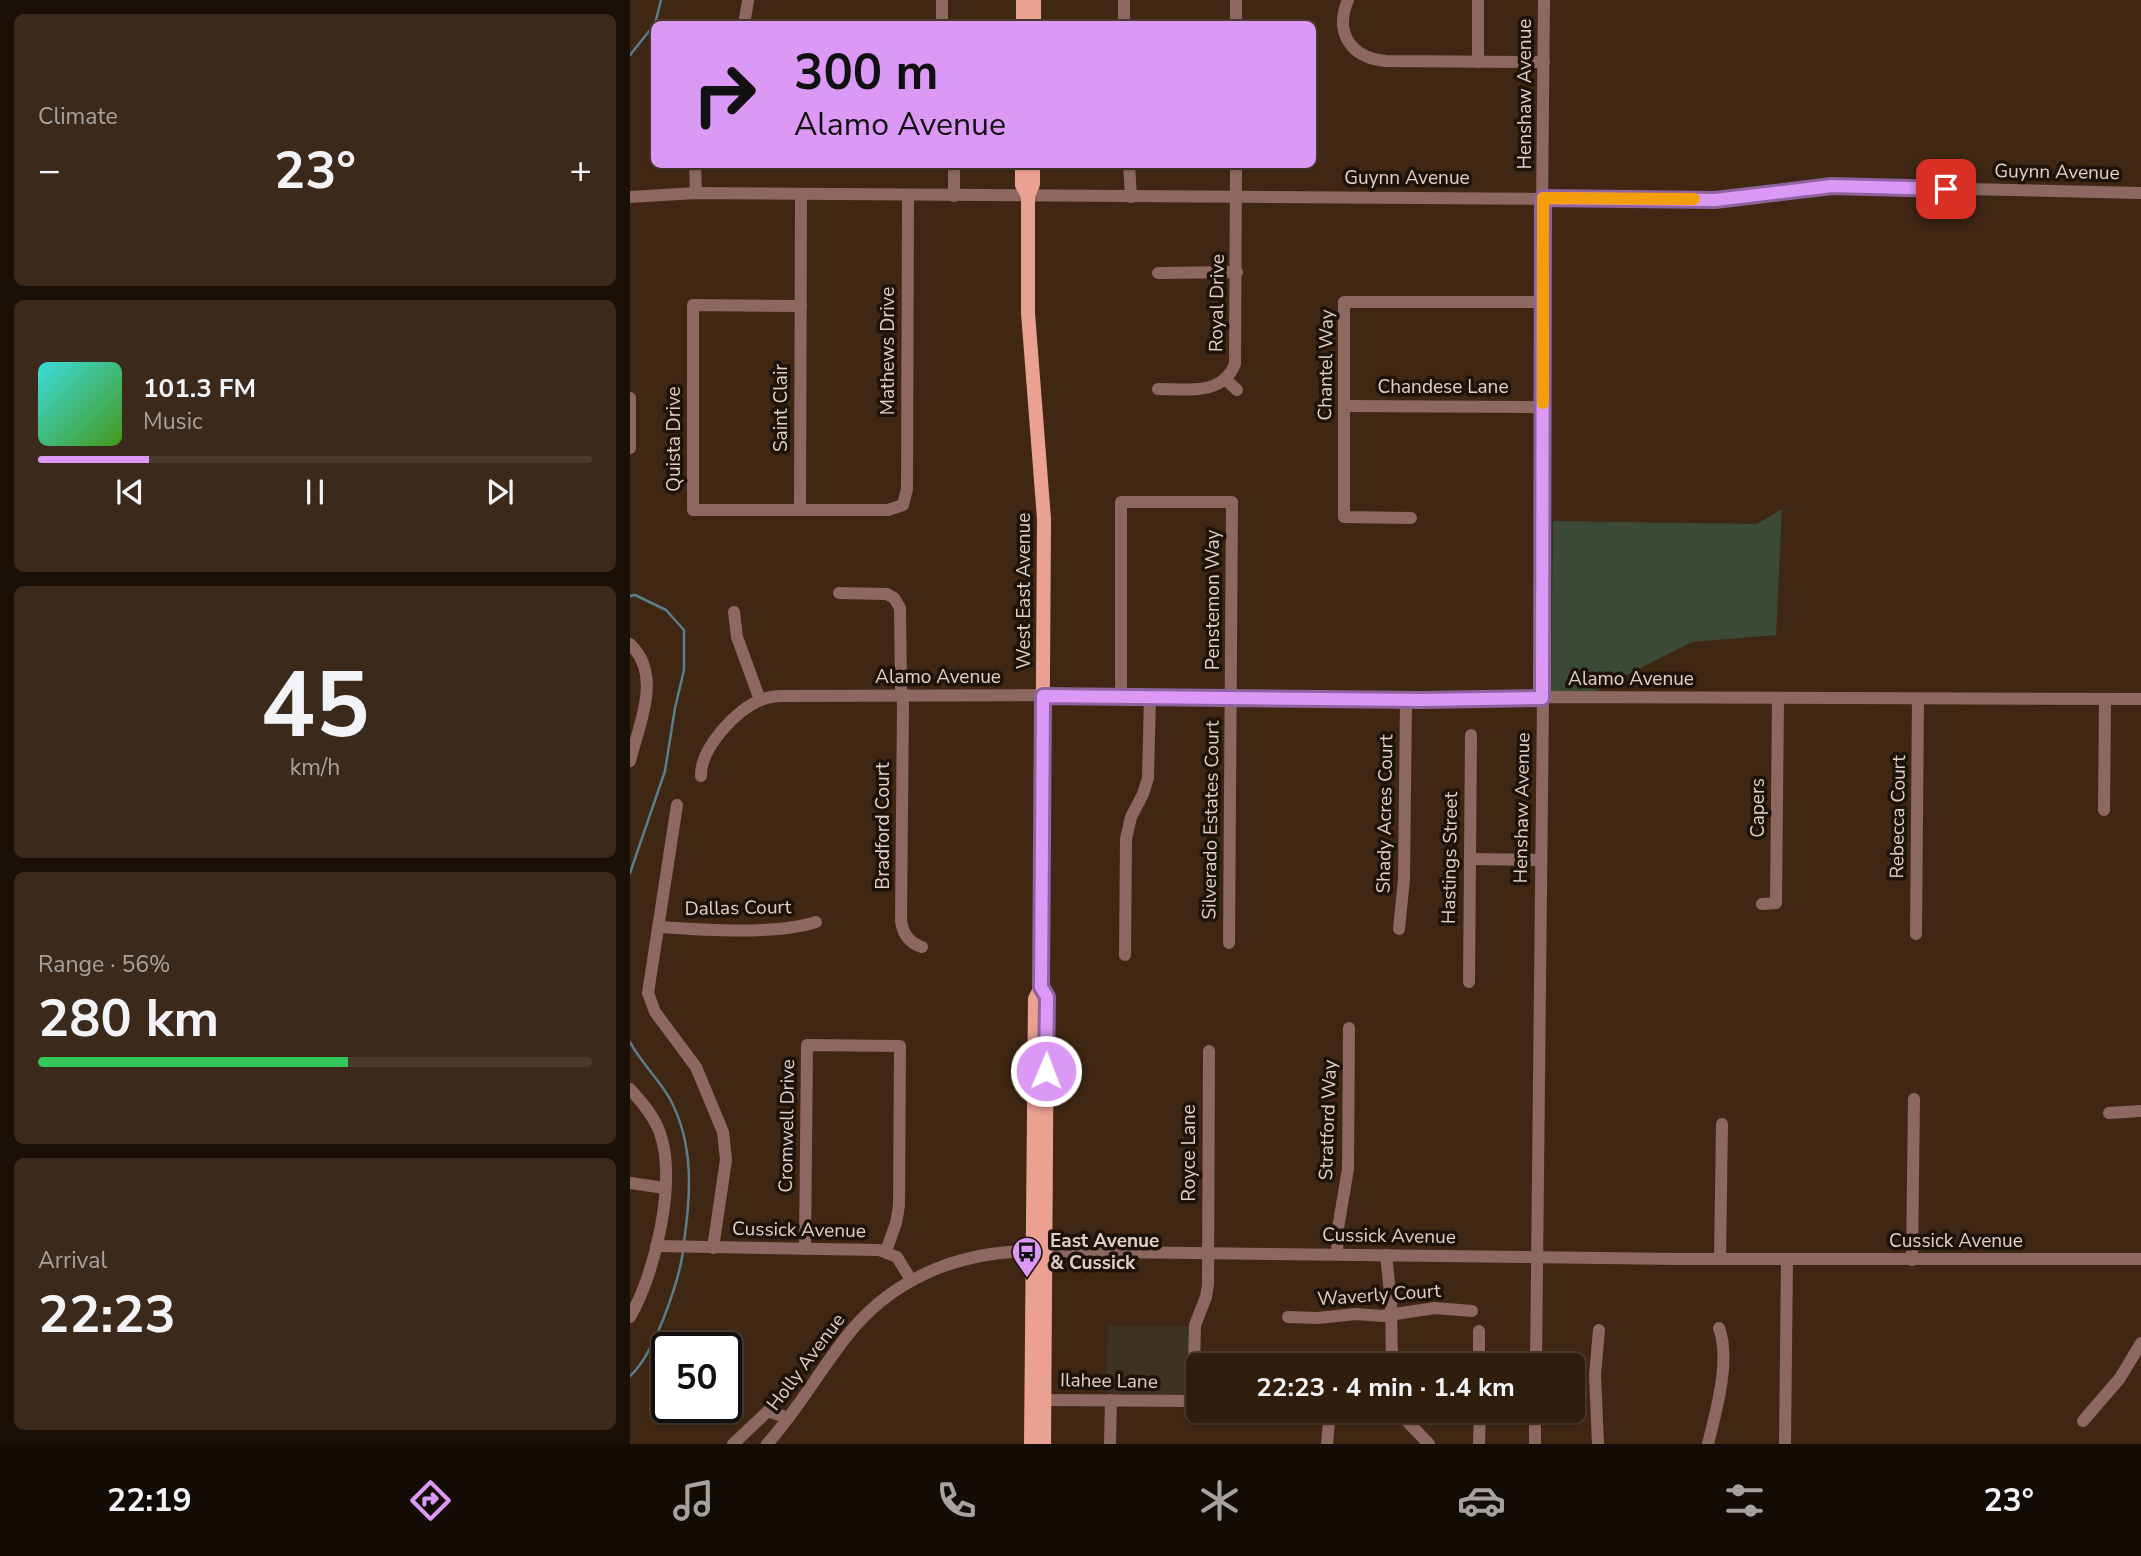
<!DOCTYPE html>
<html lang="en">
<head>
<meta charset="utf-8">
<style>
  body { margin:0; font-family:"Nunito Sans",sans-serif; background:#3b2a1c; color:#f1f3f6; height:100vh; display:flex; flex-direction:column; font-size:26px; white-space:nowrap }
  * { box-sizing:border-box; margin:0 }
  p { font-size:23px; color:#a7a29e }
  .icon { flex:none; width:38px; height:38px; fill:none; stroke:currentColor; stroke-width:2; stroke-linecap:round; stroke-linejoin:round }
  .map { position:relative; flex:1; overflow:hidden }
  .drawer { display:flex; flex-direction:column; gap:14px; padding:14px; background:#1a1008; width:630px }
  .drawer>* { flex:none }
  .top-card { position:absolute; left:21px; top:21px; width:665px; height:147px; border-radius:10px; box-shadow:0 2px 5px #0004,0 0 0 2px #4a3b2e; background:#db99f5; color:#111; overflow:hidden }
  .speed { position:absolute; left:21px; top:1332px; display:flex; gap:14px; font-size:35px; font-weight:700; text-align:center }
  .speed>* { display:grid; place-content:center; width:91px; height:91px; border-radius:50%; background:#2f1d0e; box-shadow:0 2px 5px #0004,0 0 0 2px #4a3b2e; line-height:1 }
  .speed .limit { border:4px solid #111; border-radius:10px; background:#fff; color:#111 }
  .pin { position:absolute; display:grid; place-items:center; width:60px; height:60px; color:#fff; margin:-30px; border-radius:14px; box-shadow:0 4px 10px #0006 }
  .me { position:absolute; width:77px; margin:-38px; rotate:1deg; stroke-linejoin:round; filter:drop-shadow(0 0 5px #0008) }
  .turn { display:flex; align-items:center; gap:24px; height:147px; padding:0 28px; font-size:32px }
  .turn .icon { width:91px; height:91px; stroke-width:2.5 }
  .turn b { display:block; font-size:49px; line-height:60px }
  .big { font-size:52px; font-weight:700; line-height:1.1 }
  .drawer .widget { flex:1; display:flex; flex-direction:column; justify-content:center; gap:10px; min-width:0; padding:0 24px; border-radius:10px; background:#3b2a1c }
  .drawer .dial { align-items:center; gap:0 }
  .dial b { font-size:91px; line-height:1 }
  .song { display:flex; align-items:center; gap:21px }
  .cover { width:84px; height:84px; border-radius:10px; background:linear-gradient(135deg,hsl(180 70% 55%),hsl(100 70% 35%)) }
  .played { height:7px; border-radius:4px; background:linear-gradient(90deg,#db99f5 20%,#4a3b2e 20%) }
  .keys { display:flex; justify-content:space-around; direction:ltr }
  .heat { display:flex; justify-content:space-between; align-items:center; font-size:38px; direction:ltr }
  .charge { height:10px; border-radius:5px; background:linear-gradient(90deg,#34c759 56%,#4a3b2e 0) }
  .trip { position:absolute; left:556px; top:1353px; width:399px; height:70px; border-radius:10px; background:#2f1d0e; box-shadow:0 2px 5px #0004,0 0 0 2px #4a3b2e; font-weight:700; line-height:70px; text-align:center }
  .menu { display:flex; height:112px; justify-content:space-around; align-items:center; background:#130c06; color:#a7a29e }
  .menu .icon { width:49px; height:49px }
  .menu .current { color:#db99f5 }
  .menu b { font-size:32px; color:#f1f3f6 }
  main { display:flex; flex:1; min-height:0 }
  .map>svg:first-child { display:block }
</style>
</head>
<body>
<main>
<section class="drawer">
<div class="widget"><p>Climate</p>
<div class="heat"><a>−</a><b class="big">23°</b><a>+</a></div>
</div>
<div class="widget">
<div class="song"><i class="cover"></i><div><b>101.3 FM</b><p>Music</p></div></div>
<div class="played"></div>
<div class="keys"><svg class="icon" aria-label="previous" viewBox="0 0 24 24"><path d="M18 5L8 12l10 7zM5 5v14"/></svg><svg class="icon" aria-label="pause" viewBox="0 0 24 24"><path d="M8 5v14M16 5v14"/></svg><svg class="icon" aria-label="next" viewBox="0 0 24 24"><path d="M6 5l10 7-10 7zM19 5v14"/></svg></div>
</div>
<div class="widget dial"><b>45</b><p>km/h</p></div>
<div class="widget"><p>Range · 56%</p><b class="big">280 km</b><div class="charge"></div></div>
<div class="widget"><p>Arrival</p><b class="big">22:23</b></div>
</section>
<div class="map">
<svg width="1511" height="1444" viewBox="0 0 1511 1444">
  <rect width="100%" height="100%" fill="#3f2713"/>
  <path fill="#3e3323" d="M 478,1326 L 559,1326 L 557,1389 L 549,1396 L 475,1393 Z"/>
  <path fill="#3b4a37" d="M 1152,509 L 1146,635 L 1062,642 L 963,692 L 921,692 L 923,521 L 1127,524 Z"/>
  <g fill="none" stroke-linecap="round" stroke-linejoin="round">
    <g stroke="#5a7e8e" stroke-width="2.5">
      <path d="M 25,24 L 31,0"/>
      <path d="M 0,55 L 24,25"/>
      <path d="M 0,596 L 5,595 L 36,610 L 54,630 L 54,670 L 45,708 L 35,771 L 0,873"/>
      <path d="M 0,1042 C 11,1063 29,1079 40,1099 C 64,1144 61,1193 54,1242"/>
      <path d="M 0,1376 C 24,1355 48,1284 53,1252"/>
    </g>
    <g stroke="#8c6860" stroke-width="12">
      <path d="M 718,0 C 704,33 721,58 756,61 L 914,62"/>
      <path d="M 848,0 L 848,62"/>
      <path d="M 114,24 L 118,1"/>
      <path d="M 312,24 L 312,0"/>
      <path d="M 494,24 L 494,0"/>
      <path d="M 606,24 L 606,0"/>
      <path d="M 65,164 L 66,193"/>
      <path d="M 324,164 L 324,196"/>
      <path d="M 499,164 L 501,197"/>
      <path d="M 0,197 L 66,193 L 1085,200 L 1202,186 L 1511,193"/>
      <path d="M 528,273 L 607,272"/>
      <path d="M 171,306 L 63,305 L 63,510 L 258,510 L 273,505 L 277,489 L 278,196"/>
      <path d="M 595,379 L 607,390"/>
      <path d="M 528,389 C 557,389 592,396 605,364 L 606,164"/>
      <path d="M 0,398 L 0,448"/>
      <path d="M 714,406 L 913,407"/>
      <path d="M 170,510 L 171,195"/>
      <path d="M 781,518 L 714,517 L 714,302 L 913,302"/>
      <path d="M 209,593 L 257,594 L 264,598 L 270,608 L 271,688 L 273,704 L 271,921 C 273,934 279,943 292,947"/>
      <path d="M 104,612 L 107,637 L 130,700"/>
      <path d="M 0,644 C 33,675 9,724 0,761"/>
      <path d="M 491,696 L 491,502 L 602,502 L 599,943"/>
      <path d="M 71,776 C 70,749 106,709 131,700 C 138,697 145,696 152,696 L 431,695 L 809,700 L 913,697 L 1511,699"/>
      <path d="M 47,805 L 18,993 L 25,1012 L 66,1067 L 93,1132 L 96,1160 L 83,1248"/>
      <path d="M 1474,810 L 1475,699"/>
      <path d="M 840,859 L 911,860"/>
      <path d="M 1132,904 L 1146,903 L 1148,699"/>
      <path d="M 29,927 C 73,930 146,935 186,922"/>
      <path d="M 769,929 L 774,879 L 776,700"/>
      <path d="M 1286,934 L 1288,699"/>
      <path d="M 495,955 L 496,839 L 501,817 L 513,794 L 518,778 L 520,697"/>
      <path d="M 839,982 L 841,735"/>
      <path d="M 0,1089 C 12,1102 24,1116 30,1133 C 47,1182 25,1274 0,1317"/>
      <path d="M 1479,1113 L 1511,1111"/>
      <path d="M 0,1183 L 35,1188"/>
      <path d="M 26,1246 L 249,1250 L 267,1257 L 281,1280"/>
      <path d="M 175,1249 L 177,1045 L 270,1046 L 269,1206 L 266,1223 L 256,1251"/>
      <path d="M 707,1254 L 708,1228 L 718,1169 L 719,1028"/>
      <path d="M 756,1255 L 761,1302 L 762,1365"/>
      <path d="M 1090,1259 L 1092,1124"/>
      <path d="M 1282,1260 L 1284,1099"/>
      <path d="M 658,1317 L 688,1318 L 726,1314 L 752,1316 L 805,1308 L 842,1311"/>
      <path d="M 849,1365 L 849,1331"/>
      <path d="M 906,1365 L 914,606 L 912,210 L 914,0"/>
      <path d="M 414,1400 L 563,1401 L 565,1325 L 576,1297 L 578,1284 L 579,1051"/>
      <path d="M 766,1410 L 799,1444"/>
      <path d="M 1453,1421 L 1490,1378 L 1511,1343"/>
      <path d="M 103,1444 L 138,1411 L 158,1418"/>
      <path d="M 137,1444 C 166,1412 187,1375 213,1341 C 259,1279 328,1251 403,1251 L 1047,1259 L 1511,1259"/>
      <path d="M 480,1444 L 481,1400"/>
      <path d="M 697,1444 L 700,1410"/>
      <path d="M 849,1444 L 850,1410"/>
      <path d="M 905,1444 L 905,1410"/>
      <path d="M 968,1444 L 965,1375 L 969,1330"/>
      <path d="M 1078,1444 C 1086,1411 1101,1361 1089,1328"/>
      <path d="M 1155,1444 L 1157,1259"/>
    </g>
    <g stroke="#eba192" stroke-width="14">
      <path d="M 404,0 L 404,24"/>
      <path d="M 393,24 L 393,0"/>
      <path d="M 392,164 L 392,185 L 398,196"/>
      <path d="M 411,987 L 417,997 L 414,1444"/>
      <path d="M 401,1444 L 405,999 L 411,987 L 414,519 L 398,313 L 398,196 L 403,184 L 403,164"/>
    </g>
  </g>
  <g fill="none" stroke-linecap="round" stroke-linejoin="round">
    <g stroke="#8e639f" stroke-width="18">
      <path id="route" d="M 416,1071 L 417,997 L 411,987 L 413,696 L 792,700 L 912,698 L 913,198 L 1085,200 L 1202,186 L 1316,189"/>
    </g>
    <use href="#route" stroke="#db99f5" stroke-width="12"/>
    <path stroke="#f59e0b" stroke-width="12" d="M 913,403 L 913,198 L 1064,199"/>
  </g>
  <defs>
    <g id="bus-pin" transform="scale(1.575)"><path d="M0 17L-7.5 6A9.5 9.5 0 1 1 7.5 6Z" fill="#db99f5" stroke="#1e130a"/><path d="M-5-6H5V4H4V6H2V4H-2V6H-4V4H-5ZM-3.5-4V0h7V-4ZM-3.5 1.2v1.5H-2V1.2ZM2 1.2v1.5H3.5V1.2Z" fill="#111"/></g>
  </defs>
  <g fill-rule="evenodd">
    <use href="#bus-pin" x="397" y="1252"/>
  </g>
  <g text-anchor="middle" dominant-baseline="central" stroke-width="7" stroke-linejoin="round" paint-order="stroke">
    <g font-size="19" fill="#e0d0c5" stroke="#1e130a">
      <text transform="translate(895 94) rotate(-90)">Henshaw Avenue</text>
      <text transform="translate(1427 172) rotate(1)">Guynn Avenue</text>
      <text x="777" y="178">Guynn Avenue</text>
      <text transform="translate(587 303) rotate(-89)">Royal Drive</text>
      <text transform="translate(258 351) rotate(-90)">Mathews Drive</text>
      <text transform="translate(696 365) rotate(-89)">Chantel Way</text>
      <text x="813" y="387">Chandese Lane</text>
      <text transform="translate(151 408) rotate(-90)">Saint Clair</text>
      <text transform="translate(44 439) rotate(-90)">Quista Drive</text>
      <text transform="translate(394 591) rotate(-90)">West East Avenue</text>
      <text transform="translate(583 600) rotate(-90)">Penstemon Way</text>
      <text x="308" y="677">Alamo Avenue</text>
      <text x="1001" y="679">Alamo Avenue</text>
      <text transform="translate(892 808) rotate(-89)">Henshaw Avenue</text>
      <text transform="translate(1128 808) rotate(-90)">Capers</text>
      <text transform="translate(755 814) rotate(-89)">Shady Acres Court</text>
      <text transform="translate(1268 817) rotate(-89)">Rebecca Court</text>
      <text transform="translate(581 820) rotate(-89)">Silverado Estates Court</text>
      <text transform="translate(253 826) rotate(-90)">Bradford Court</text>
      <text transform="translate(820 858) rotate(-89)">Hastings Street</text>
      <text transform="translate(108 908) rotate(-1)">Dallas Court</text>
      <text transform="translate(698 1120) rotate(-88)">Stratford Way</text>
      <text transform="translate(157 1126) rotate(-89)">Cromwell Drive</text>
      <text transform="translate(559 1153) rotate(-90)">Royce Lane</text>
      <text transform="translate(169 1230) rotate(1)">Cussick Avenue</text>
      <text transform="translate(759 1236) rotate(1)">Cussick Avenue</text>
      <text x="1326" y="1241">Cussick Avenue</text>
      <text transform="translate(749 1295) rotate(-4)">Waverly Court</text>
      <text transform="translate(176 1362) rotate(-53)">Holly Avenue</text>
      <text transform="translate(479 1381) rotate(1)">Ilahee Lane</text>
    </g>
    <g font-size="19" font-weight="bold" fill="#e0d0c5" stroke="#1e130a" text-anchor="start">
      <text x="420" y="1241">East Avenue<tspan x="420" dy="22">&amp; Cussick</tspan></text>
    </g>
  </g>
</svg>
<div class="speed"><div class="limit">50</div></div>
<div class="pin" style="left:1316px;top:189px;background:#d93025"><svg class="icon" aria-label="arrive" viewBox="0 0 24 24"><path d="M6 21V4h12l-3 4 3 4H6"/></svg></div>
<svg class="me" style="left:416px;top:1071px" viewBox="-20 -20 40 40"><circle r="17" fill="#db99f5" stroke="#fff" stroke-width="3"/><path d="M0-11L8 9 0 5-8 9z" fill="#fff"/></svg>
<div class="trip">22:23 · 4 min · 1.4 km</div>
<div class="top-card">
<div class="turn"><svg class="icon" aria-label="right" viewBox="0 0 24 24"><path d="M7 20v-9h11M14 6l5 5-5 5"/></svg><div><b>300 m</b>Alamo Avenue</div></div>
</div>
</div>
</main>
<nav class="menu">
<b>22:19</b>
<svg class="icon current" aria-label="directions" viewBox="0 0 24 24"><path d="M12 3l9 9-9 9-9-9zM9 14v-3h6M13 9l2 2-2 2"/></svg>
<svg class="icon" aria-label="music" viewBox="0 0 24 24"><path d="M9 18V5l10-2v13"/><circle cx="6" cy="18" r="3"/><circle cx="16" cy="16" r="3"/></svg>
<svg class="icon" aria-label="phone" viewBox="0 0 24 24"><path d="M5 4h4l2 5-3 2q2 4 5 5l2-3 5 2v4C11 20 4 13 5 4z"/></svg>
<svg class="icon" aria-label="climate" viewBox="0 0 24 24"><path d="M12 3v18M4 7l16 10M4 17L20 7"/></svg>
<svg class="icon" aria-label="car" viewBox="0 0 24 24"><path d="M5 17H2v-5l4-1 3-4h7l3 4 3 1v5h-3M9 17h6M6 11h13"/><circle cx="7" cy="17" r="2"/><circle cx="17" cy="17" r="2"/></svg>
<svg class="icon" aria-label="filters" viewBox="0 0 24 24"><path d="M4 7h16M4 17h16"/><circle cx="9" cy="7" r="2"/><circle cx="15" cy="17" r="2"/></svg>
<b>23°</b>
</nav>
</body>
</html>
